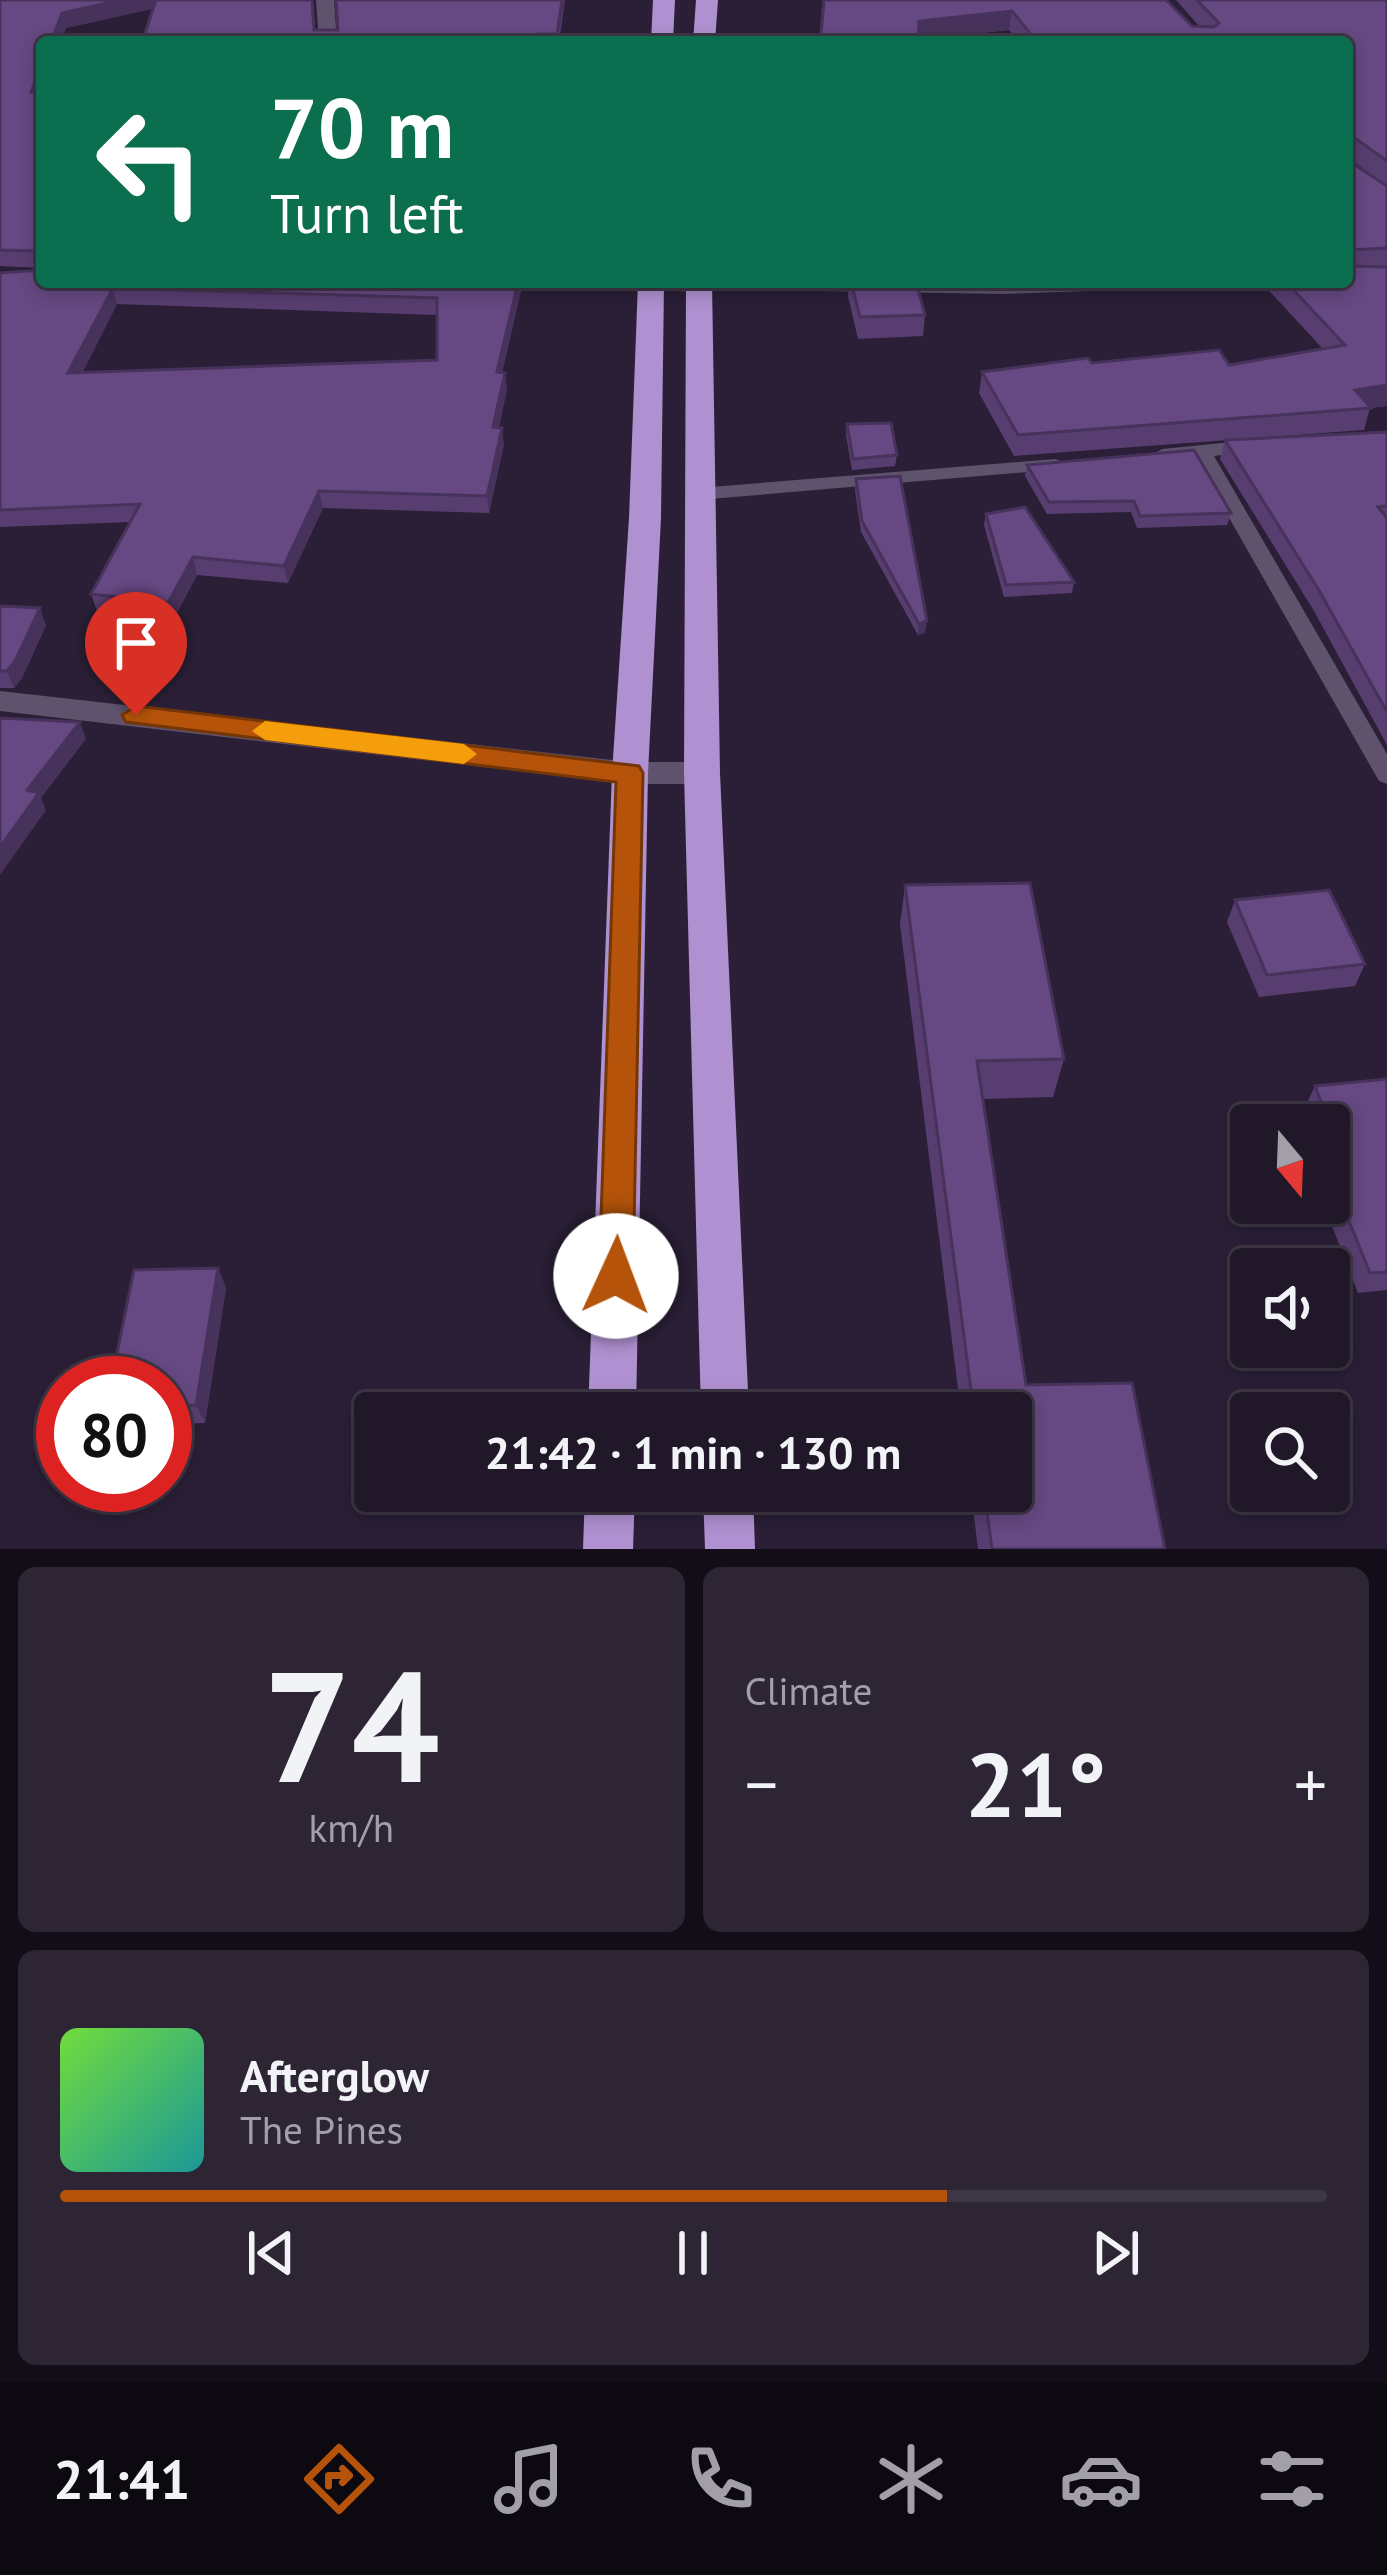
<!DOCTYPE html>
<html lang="en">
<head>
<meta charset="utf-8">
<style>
  body { margin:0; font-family:"PT Sans",sans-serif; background:#2d2434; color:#f1f3f6; height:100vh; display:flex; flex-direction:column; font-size:45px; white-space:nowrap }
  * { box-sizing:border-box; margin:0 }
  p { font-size:39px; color:#a29fa8 }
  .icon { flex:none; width:66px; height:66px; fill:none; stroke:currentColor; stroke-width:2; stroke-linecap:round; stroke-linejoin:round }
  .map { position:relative; height:1549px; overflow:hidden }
  .drawer { display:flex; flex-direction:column; gap:18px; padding:18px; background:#120d16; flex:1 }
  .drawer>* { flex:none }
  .banner { position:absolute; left:36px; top:36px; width:1317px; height:252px; border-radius:12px; box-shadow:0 6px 18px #0003,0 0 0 3px #3d3645; background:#0b6e4f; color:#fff; overflow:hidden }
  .needle { width:78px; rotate:161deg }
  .tools { position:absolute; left:1230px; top:1104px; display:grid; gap:24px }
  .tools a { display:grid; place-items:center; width:120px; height:120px; border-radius:12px; background:#201728; box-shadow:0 6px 18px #0003,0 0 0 3px #3d3645; font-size:60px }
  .speed { position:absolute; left:36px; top:1356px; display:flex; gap:24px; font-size:60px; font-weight:700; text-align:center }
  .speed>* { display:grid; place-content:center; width:156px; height:156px; border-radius:50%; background:#201728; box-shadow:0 6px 18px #0003,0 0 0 3px #3d3645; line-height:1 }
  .speed .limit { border:18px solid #d22; background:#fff; color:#111 }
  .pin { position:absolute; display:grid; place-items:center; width:102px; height:102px; color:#fff; margin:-123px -51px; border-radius:50% 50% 50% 0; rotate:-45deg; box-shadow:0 0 12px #0007 }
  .pin .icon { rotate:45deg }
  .me { position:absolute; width:132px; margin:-66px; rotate:2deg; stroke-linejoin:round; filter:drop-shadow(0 0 9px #0008) }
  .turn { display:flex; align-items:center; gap:42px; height:252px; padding:0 36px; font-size:54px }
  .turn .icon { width:156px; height:156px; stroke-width:2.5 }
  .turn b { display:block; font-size:84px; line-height:102px }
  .big { font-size:90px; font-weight:700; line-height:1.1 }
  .drawer .widget { flex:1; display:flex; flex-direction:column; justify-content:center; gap:18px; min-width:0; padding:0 42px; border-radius:18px; background:#2d2434 }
  .drawer .dial { align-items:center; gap:0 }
  .dial b { font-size:156px; line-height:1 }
  .song { display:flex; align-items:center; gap:36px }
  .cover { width:144px; height:144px; border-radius:18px; background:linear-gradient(135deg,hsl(100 70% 55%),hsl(180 70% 35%)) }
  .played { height:12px; border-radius:6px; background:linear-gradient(90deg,#b45309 70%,#3d3645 70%) }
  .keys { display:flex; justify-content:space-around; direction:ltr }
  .heat { display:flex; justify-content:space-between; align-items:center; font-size:66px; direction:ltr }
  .drawer .tiles { flex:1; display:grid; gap:18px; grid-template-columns:1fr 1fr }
  .widget:last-child { grid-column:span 2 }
  .trip { position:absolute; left:354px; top:1392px; width:678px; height:120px; border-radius:12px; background:#201728; box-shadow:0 6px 18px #0003,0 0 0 3px #3d3645; font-weight:700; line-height:120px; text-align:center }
  .dock { display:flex; height:192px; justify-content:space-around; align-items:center; background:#0d0910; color:#a29fa8 }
  .dock .icon { width:84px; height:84px }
  .dock .selected { color:#b45309 }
  .dock b { font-size:54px; color:#f1f3f6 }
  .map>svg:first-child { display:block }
</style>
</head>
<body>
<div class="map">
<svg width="1387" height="1549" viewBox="0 0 1387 1549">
  <rect width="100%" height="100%" fill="#2a1f36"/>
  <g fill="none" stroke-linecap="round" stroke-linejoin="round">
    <g fill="#5f526c" fill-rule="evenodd">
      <path d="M 691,282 L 1217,282 L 1208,287 L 1002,294 L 699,289 L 693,288 Z"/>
      <path d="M 1253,440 L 1263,446 L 1260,450 L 1214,456 L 1387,754 L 1387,784 L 1379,781 L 1195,458 L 1162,461 L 1152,455 L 1162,449 Z"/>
      <path d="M 1056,459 L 1066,465 L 1063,469 L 698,500 L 688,494 L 698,488 Z"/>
    </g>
    <g fill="#5f526c" fill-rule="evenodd">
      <path d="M 316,0 L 334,0 L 337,42 L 319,42 Z"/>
      <path d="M 656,282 L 709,282 L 710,284 C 698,295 668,293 656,282 Z"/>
      <path d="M 0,691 L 630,762 L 702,762 L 713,765 L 717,773 L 713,781 L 702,784 L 630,784 L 0,711 Z"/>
    </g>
    <g fill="#af90d0" fill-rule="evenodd">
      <path d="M 653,0 L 675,0 L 673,42 L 651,42 Z"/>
      <path d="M 696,0 L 718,0 L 715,42 L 693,42 Z"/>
      <path d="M 638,282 L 664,282 L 661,518 L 648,773 L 636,1413 L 588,1413 L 612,773 L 629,518 Z"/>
      <path d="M 686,282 L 712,282 L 720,773 L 749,1413 L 701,1413 L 684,773 Z"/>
      <path d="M 585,1491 L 635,1491 L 633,1549 L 583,1549 Z"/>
      <path d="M 703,1491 L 753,1491 L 755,1549 L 705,1549 Z"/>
    </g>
  </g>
  <g fill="#583e70" fill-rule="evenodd">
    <path d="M 0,0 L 313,0 L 315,30 L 338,30 L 336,0 L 565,0 L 559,42 L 142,42 L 153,8 L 66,28 L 61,42 L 42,42 L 42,268 L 0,266 Z"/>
    <path d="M 823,0 L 1166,0 L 1192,26 L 1200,27 L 1176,0 L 1387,0 L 1387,186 L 1350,159 L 1350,162 L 1387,186 L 1387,406 L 1370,408 L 1364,430 L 1014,456 L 979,393 L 982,372 L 1092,363 L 1229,365 L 1323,349 L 1261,282 L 1347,282 L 1347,42 L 1019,42 L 1009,30 L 918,40 L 918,42 L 820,42 Z"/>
    <path d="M 0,273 L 523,282 L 502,373 L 507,389 L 499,427 L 504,444 L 489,513 L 323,508 L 288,583 L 197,575 L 173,620 L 97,611 L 91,594 L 131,522 L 0,527 ZM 117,304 L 437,315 L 437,360 L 82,373 Z"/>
    <path d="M 849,282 L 916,282 L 925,315 L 923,336 L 858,339 L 848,296 Z"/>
    <path d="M 847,424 L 897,455 L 895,466 L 852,470 L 846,435 Z"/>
    <path d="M 1387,432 L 1387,745 L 1314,611 L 1220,459 L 1225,440 Z"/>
    <path d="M 1027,465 L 1231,513 L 1227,525 L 1137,528 L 1131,512 L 1047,514 L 1025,476 Z"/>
    <path d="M 856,479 L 925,633 L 918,635 L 861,532 L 855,491 Z"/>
    <path d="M 986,514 L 1074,582 L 1072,593 L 1004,597 L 984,525 Z"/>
    <path d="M 0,606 L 46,625 L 22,678 L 14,688 L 0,688 Z"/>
    <path d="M 905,885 L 1064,1059 L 1053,1097 L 983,1099 L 1026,1385 L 1165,1549 L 978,1549 L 971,1491 L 1011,1491 L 1011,1413 L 961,1413 L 900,924 Z"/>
    <path d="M 1235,900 L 1365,964 L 1355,986 L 1259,997 L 1227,922 Z"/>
    <path d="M 1387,1079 L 1387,1290 L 1358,1293 L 1323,1203 L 1329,1203 L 1329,1177 L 1331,1174 L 1329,1168 L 1329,1125 L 1312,1125 L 1305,1107 L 1315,1086 Z"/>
    <path d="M 218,1268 L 226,1288 L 205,1423 L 165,1424 L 165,1383 Z"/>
  </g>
  <g fill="#47325b">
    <path d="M 120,0 L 160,0 L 162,7 L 66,28 L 61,42 L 51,42 L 62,13 Z"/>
    <path d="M 562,0 L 565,0 L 557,42 L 557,34 Z"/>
    <path d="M 1012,11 L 1009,30 L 917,40 L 919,21 Z"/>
    <path d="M 42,65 L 42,91 L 36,108 L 31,92 Z"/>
    <path d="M 518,282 L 523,282 L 498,389 L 497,372 Z"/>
    <path d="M 113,288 L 117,304 L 74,390 L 68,373 Z"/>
    <path d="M 505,373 L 507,389 L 495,444 L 493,427 Z"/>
    <path d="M 1387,385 L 1387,406 L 1348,410 L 1355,390 Z"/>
    <path d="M 502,428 L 504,444 L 489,513 L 487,496 Z"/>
    <path d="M 319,491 L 323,508 L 288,583 L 284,566 Z"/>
    <path d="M 193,557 L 197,575 L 173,620 L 168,603 Z"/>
    <path d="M 40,608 L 46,625 L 22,678 L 14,688 L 7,671 Z"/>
    <path d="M 927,621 L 925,633 L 918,635 L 919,624 Z"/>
    <path d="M 80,722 L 86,739 L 41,798 L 46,810 L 0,875 L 0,847 L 27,790 Z"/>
    <path d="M 218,1268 L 226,1288 L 205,1423 L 196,1405 Z"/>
  </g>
  <g fill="#664882" stroke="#47325b" stroke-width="3" fill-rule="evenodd">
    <path d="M 0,0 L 120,0 L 62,13 L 51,42 L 42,42 L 42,65 L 31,92 L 42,93 L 42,261 L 40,251 L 0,250 Z"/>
    <path d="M 156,0 L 312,0 L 314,30 L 338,30 L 336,0 L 562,0 L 557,34 L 538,34 L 539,42 L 142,42 Z"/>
    <path d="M 824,0 L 1166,0 L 1192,26 L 1214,27 L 1219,23 L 1197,0 L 1387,0 L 1387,161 L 1355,138 L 1349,139 L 1350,162 L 1387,186 L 1387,248 L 1350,250 L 1347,254 L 1347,42 L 1037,42 L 1012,11 L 919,21 L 918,42 L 827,42 L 821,33 Z"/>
    <path d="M 1347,266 L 1387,267 L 1387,385 L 1355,390 L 1371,408 L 1018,435 L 982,372 L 1088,358 L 1092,363 L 1219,350 L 1229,365 L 1345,345 L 1286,282 L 1347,282 Z"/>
    <path d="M 42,270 L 42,282 L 518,282 L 497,372 L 505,373 L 493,427 L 502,428 L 487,496 L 319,491 L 284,566 L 193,557 L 168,603 L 91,594 L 140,504 L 0,510 L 0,273 ZM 113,288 L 437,298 L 437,360 L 68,373 Z"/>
    <path d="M 851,282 L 916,282 L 925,315 L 860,317 Z"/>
    <path d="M 891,423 L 897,455 L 853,459 L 847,424 Z"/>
    <path d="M 1387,432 L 1387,506 L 1378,507 L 1387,518 L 1387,712 L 1320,592 L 1225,440 Z"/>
    <path d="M 1194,450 L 1231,513 L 1140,516 L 1134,501 L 1049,502 L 1027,465 Z"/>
    <path d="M 900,476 L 927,621 L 919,624 L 862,521 L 856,479 Z"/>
    <path d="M 1025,507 L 1074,582 L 1006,585 L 986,514 Z"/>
    <path d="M 0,606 L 40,608 L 15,661 L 7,671 L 0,671 Z"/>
    <path d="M 0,718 L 80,722 L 27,790 L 39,793 L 0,847 Z"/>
    <path d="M 1030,883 L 1064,1059 L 977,1061 L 1026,1385 L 1132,1383 L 1165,1549 L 992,1549 L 984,1491 L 1011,1491 L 1011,1413 L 974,1413 L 905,885 Z"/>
    <path d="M 1329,890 L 1365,964 L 1267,975 L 1235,900 Z"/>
    <path d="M 1387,1079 L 1387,1272 L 1370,1273 L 1330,1174 L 1349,1172 L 1315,1086 Z"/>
    <path d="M 218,1268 L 196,1405 L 165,1406 L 165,1383 L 111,1383 L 134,1270 Z"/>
  </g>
  <path fill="#b45309" stroke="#753606" stroke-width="3" d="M 136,706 L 639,766 L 643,773 L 633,1276 L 628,1287 L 616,1292 L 604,1287 L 599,1276 L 616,782 L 126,722 L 122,715 Z"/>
  <path fill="#f59e0b" d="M 265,721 L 464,744 L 477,754 L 464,764 L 265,740 L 252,731 Z"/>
</svg>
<div class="tools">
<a><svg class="needle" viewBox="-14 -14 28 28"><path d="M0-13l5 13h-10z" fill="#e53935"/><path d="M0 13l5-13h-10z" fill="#a29fa8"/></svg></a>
<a><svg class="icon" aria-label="sound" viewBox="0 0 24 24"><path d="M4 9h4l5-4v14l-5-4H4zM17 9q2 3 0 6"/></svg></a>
<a><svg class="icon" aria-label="search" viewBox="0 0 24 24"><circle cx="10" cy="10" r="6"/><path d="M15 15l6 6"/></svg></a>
</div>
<div class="speed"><div class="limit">80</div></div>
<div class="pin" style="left:136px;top:715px;background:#d93025"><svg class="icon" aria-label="arrive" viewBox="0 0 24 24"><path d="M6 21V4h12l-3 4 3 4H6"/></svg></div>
<svg class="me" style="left:616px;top:1276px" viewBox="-20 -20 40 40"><circle r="19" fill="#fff"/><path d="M0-13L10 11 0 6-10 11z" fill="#b45309"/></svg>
<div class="trip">21:42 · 1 min · 130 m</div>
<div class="banner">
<div class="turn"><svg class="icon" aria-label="left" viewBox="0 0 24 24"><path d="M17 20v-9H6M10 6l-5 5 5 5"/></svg><div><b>70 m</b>Turn left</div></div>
</div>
</div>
<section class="drawer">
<div class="tiles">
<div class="widget dial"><b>74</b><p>km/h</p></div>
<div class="widget"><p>Climate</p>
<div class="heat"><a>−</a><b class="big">21°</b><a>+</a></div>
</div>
<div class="widget">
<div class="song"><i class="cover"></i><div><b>Afterglow</b><p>The Pines</p></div></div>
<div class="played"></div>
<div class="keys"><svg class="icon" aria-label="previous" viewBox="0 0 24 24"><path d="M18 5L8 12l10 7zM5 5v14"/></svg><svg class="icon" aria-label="pause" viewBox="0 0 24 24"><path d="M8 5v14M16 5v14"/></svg><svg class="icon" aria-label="next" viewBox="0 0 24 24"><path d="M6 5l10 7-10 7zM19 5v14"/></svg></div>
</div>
</div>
</section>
<nav class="dock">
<b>21:41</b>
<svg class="icon selected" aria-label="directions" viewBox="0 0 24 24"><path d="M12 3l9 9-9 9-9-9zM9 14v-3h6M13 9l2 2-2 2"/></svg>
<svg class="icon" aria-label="music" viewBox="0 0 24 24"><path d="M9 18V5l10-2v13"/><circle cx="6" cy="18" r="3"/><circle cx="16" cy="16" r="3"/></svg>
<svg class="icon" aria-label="phone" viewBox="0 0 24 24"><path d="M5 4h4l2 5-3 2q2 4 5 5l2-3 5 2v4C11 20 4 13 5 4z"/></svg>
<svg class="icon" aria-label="climate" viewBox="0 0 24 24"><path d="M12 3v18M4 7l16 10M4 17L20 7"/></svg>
<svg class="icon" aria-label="car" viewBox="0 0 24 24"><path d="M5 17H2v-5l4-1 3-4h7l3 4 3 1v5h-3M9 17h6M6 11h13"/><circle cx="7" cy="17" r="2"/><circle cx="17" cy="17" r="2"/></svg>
<svg class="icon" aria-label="filters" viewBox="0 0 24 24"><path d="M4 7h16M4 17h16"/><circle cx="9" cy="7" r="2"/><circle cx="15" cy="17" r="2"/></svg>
</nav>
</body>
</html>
